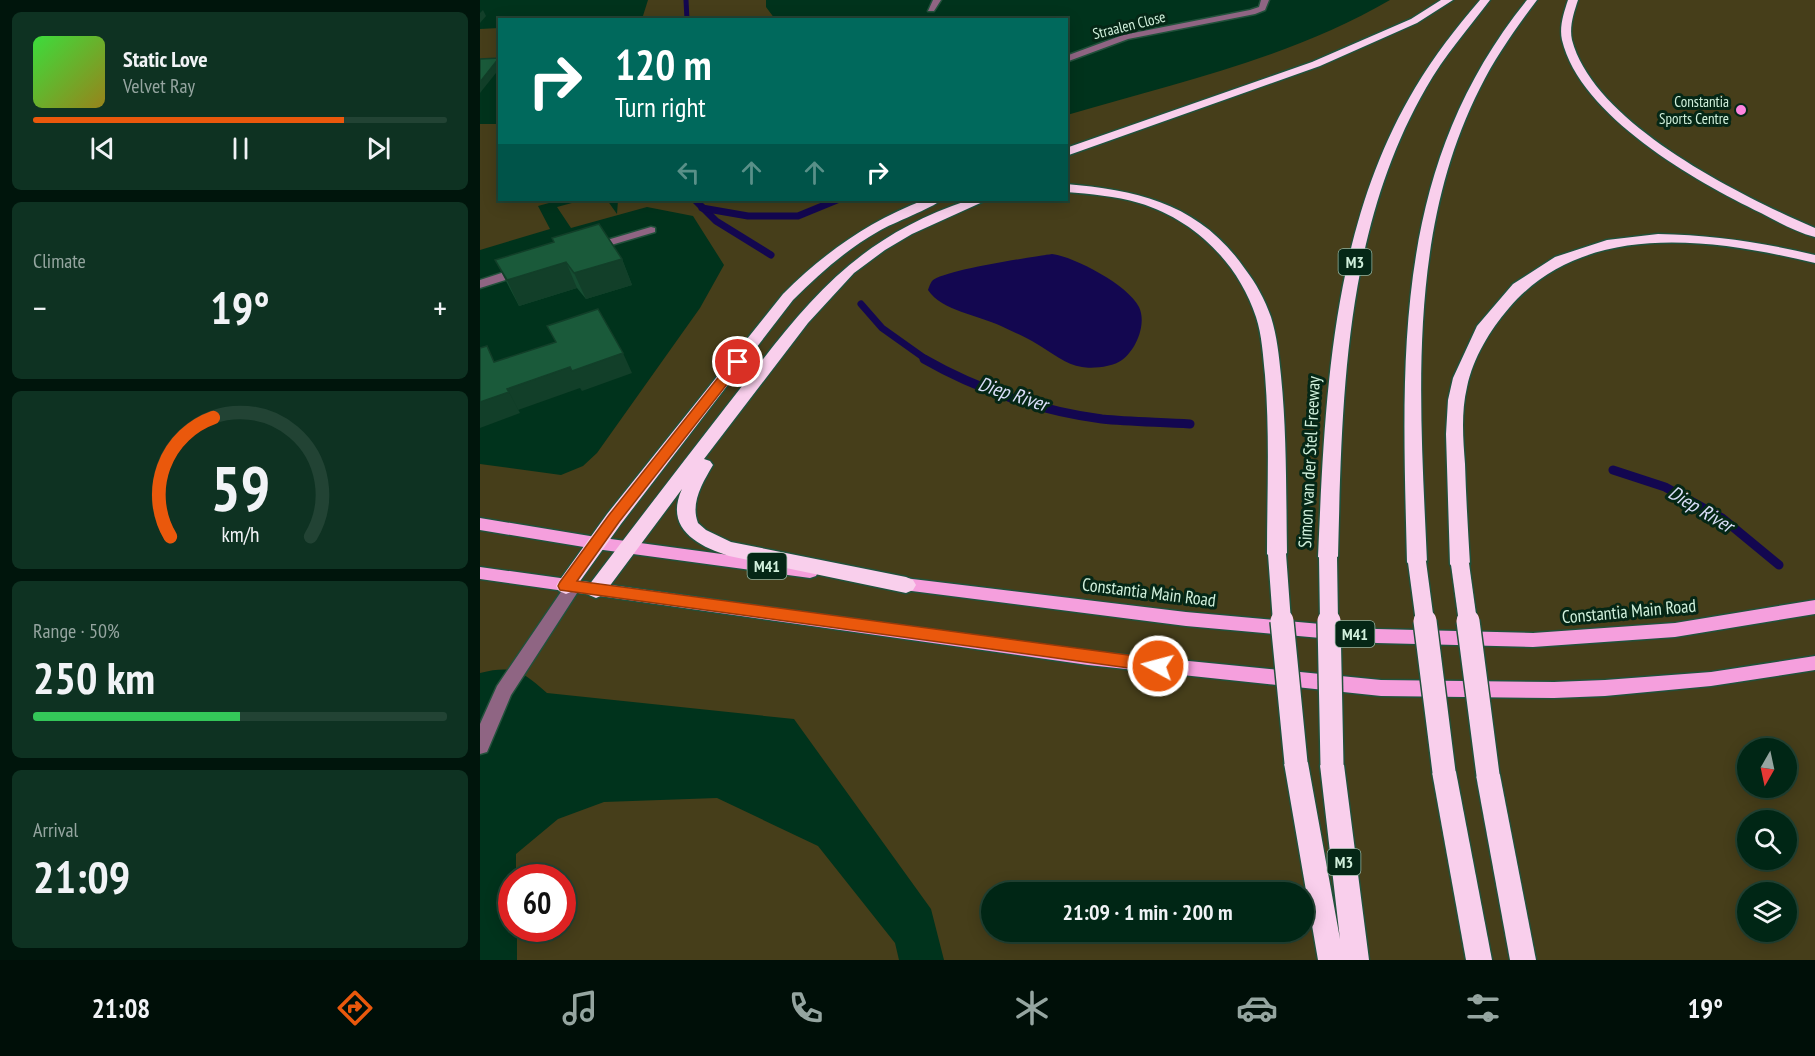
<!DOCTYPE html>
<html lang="en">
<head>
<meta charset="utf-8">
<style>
  body { margin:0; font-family:"PT Sans Narrow",sans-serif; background:#0e3222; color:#f1f3f6; height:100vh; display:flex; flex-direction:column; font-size:22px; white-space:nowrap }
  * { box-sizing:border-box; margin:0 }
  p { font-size:20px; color:#95a5a0 }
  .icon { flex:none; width:33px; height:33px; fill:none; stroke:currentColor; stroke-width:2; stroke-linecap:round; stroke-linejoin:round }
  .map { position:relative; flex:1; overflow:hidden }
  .drawer { display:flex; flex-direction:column; gap:12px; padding:12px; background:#00150c; width:480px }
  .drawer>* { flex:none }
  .banner { position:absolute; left:18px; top:18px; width:570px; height:183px; border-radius:0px; box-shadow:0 3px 15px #0003,0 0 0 2px #224334; background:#00695c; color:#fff; overflow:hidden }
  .needle { width:39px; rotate:189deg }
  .tools { position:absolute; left:1257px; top:738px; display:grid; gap:12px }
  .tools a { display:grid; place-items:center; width:60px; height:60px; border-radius:50%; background:#002615; box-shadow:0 3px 15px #0003,0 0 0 2px #224334; font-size:30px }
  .speed { position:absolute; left:18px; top:864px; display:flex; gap:12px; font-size:30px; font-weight:700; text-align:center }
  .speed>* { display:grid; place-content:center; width:78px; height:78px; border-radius:50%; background:#002615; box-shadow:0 3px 15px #0003,0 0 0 2px #224334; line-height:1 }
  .speed .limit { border:9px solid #d22; background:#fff; color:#111 }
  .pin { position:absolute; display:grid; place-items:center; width:51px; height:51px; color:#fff; margin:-26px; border:3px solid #fff; border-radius:50%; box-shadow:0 2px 6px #0007 }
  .me { position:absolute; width:66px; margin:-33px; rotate:277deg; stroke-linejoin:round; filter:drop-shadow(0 0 4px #0008) }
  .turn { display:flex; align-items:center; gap:21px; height:126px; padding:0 18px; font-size:27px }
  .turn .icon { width:78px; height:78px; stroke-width:2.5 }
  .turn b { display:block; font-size:42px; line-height:51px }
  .lanes { display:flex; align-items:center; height:57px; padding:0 18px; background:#0003; justify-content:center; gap:30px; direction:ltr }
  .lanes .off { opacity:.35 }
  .big { font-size:45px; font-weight:700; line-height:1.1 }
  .drawer .card { flex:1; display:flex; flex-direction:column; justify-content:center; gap:9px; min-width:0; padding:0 21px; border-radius:9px; background:#0e3222 }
  .drawer .dial { align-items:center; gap:0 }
  .dial svg { height:156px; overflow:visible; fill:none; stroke:#224334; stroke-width:7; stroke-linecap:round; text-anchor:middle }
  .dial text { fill:#f1f3f6; stroke:none }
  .song { display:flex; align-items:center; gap:18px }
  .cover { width:72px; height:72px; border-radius:9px; background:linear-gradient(135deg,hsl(120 70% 55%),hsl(50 70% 35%)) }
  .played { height:6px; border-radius:3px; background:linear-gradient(90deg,#ea580c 75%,#224334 75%) }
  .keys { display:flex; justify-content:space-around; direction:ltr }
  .heat { display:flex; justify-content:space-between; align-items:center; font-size:33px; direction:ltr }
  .charge { height:9px; border-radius:4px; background:linear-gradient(90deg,#34c759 50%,#224334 0) }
  .trip { position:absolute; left:501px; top:882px; width:333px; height:60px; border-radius:30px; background:#002615; box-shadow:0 3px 15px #0003,0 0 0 2px #224334; font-weight:700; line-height:60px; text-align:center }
  .dock { display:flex; height:96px; justify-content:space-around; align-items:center; background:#000f08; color:#95a5a0 }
  .dock .icon { width:42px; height:42px }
  .dock .selected { color:#ea580c }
  .dock b { font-size:27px; color:#f1f3f6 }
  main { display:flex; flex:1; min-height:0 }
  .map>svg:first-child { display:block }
</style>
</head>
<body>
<main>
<section class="drawer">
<div class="card">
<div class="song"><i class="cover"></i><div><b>Static Love</b><p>Velvet Ray</p></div></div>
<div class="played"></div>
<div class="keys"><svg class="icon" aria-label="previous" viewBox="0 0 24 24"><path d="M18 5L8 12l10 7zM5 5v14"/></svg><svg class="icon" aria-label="pause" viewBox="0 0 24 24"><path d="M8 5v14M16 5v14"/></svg><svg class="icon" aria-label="next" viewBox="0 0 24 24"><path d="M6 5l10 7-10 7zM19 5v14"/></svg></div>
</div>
<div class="card"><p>Climate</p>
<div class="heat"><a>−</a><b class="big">19°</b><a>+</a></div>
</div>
<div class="card dial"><svg viewBox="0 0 100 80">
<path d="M14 69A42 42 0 1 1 86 69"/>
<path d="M14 69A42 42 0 0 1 36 8" stroke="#ea580c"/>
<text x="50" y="56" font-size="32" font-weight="700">59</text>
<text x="50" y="72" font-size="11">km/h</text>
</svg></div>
<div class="card"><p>Range · 50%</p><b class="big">250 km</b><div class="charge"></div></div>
<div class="card"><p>Arrival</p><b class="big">21:09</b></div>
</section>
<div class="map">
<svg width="1335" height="960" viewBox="0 0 1335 960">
  <rect width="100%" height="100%" fill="#00331c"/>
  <g fill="#463e1a" fill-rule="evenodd">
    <path d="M 168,0 L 286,0 L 286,7 L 295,19 L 162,19 Z"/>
    <path d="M 910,0 L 1335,0 L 1335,960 L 464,960 L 451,909 L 314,719 L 67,693 C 42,671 34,665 0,673 L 0,464 L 81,475 L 103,466 L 117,453 L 220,308 L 244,265 L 213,216 L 167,207 L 91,228 L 77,207 L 103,200 L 127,200 L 137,214 L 138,200 L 586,200 L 587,115 C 695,83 811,58 910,0 ZM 1268,748 L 1306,748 L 1306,788 L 1268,788 ZM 1268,820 L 1306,820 L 1306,860 L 1268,860 ZM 512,892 L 824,892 L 824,932 L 512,932 ZM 1268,892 L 1306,892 L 1306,932 L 1268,932 Z"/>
    <path d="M 19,28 L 19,60 L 0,60 L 0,29 Z"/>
    <path d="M 0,124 L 19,124 L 20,200 L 80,200 L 58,206 L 70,229 L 0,250 Z"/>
    <path d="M 237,798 L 338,846 L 415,943 L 419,960 L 37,960 L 37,929 L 82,928 L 82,878 L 36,877 L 36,854 L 78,819 L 124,802 Z"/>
  </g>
  <path fill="#130750" d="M 572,254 C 595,257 648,285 659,307 C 667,324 656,350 642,360 C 633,367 612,369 602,367 C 586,365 571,352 557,344 C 546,337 533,332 521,326 C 498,315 462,311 448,290 C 449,287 450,284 452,281 C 463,270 552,257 572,254 Z"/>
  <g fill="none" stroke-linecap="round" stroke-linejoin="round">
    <path stroke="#130750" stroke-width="5" d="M 206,0 L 207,20"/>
    <g stroke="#130750" stroke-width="7">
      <path d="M 215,200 L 236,221 L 291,255"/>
      <path d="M 222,208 L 268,216 L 318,216 L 357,200"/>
      <path d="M 381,304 L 402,328 L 447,360"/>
    </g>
    <g stroke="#130750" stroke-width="9">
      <path d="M 444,359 C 498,390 561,411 622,419 C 651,422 681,422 710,424"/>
      <path d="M 1133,470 L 1185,487 L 1242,518 L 1299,565"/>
    </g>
    <g stroke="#21513b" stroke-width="3">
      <g id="minor">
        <path d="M 453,0 L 461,0 L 454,11 L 448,11 Z"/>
        <path d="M 781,0 L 789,0 L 785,10 L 775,14 L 648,39 L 586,62 L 586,56 L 643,35 L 770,10 L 779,7 Z"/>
        <path d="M 171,227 L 175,228 L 175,232 L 111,251 L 105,248 L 107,246 Z"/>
        <path d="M 43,266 L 49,270 L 47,273 L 0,288 L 0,280 Z"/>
        <path d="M 93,581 L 99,583 L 101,587 L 31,695 L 7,752 L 0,754 L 0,724 L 17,686 L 87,583 Z"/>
      </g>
    </g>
    <g stroke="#21513b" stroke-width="3">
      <g id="major">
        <path d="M 0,518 L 116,537 L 330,566 L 336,568 L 338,572 L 336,576 L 330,578 L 116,549 L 0,530 Z"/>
        <path d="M 0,567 L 608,651 L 901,680 L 1074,682 L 1125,680 L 1231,672 L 1335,656 L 1335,670 L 1231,686 L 1125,696 L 1074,698 L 901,696 L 608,665 L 0,579 Z"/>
        <path d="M 416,577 L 706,612 L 897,629 L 1053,633 L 1195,623 L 1335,600 L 1335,614 L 1195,637 L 1053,647 L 897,643 L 706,626 L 416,589 L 410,587 L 408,583 L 410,579 Z"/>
      </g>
    </g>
    <g stroke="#21513b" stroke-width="3">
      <g id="highway">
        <path d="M 961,0 L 973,0 L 937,23 L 840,66 L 586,156 L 586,148 L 832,62 L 931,19 Z"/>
        <path d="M 1000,0 L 1010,0 C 988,29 964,56 946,88 C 864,230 862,399 858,557 L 855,562 L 848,564 L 841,562 L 838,557 C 845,398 851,228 935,88 C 954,56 976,28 1000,0 Z"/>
        <path d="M 1047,0 L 1057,0 C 1036,28 1016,56 1000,88 C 926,234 940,403 947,562 L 944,567 L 937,569 L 930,567 L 927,562 C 922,358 911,168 1047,0 Z"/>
        <path d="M 1088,0 L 1098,0 C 1094,12 1089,27 1092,40 C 1114,124 1261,196 1335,228 L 1335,237 C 1316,232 1298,222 1281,213 C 1215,181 1100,116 1082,40 C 1079,27 1084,12 1088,0 Z"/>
        <path d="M 586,184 C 660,190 721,205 765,269 C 776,283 785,300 791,317 C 797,336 799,356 801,376 C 807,435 806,495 807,554 L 804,559 L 797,561 L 790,559 L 787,554 C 787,495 790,435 785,375 C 783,356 782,335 776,317 C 758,262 713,219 659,203 C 635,196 611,194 586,192 Z"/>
        <path d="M 444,200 L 461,200 C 453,208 412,223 399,231 C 367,249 339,274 313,300 L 141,524 L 93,591 L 86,594 L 79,591 L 76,586 L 79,581 L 127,514 L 303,294 C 344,253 389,221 444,200 Z"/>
        <path d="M 489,200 L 507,200 L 432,234 L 405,250 L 374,273 L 328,323 L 224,459 L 230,461 L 233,465 C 223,482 210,503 218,523 L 226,530 L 251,542 L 426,577 L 433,580 L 436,585 L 433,590 L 426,593 L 249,556 C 217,546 184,528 202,489 L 123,595 L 116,598 L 109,595 L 106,590 L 109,585 C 154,526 199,467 245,408 C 321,311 366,241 489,200 Z"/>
        <path d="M 1178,234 C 1233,235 1281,242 1335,255 L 1335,263 C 1234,239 1105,219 1029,308 C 1010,330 993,358 987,387 C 981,412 983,439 985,464 C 986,497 988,531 990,564 L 987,569 L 980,571 L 973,569 L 970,564 L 966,434 L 968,400 L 973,378 L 997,326 L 1033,284 L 1075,257 L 1127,240 Z"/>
        <path d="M 816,753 L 824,756 L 828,763 L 860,939 L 840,765 L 844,758 L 852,755 L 860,758 L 864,765 L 889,960 L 838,960 L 804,763 L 808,756 Z"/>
        <path d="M 964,762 L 972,765 L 976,772 L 1012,960 L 986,960 L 952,772 L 956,765 Z"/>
        <path d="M 1008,765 L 1016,768 L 1020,775 L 1056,960 L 1030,960 L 996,775 L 1000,768 Z"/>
      </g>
    </g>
    <use href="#minor" fill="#8f6583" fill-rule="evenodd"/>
    <use href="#major" fill="#f59fdd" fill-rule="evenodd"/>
    <use href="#highway" fill="#f9cfec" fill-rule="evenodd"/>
    <g stroke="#21513b" stroke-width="21" stroke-linecap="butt">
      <g id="highway-bridge-far1">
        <path d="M 797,554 L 802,622"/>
        <path d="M 848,557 L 849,622"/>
        <path d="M 937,562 L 945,622"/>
        <path d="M 980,564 L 988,622"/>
      </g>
    </g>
    <g stroke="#21513b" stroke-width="26" stroke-linecap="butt">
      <g id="highway-bridge">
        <path d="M 802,621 L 816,763"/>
        <path d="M 849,621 L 852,765"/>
        <path d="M 945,621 L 964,772"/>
        <path d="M 988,621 L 1008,775"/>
      </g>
    </g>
    <use href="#highway-bridge-far1" stroke="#f9cfec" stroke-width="18"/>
    <use href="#highway-bridge" stroke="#f9cfec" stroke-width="23"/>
  </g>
  <path fill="#164d32" d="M 142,259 L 152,285 L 106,299 L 97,288 L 39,306 L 15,260 Z"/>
  <g fill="#123f29">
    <path d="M 3,10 L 6,16 L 0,23 L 0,13 Z"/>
    <path d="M 19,58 L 20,68 L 0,93 L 0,82 Z"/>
    <path d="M 142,259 L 152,285 L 106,299 L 94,273 Z"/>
    <path d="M 86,262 L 97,288 L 39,306 L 27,280 Z"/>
    <path d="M 143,353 L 152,373 L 102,391 L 100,388 L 38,410 L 27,389 L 90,367 Z"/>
    <path d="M 29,392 L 40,413 L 0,428 L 0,402 Z"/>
  </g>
  <g fill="#1a5a3a" stroke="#123f29" stroke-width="1.5">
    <path d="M 19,58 L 0,82 L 0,59 Z"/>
    <path d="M 119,224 L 142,259 L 94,273 L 86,262 L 27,280 L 15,260 L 74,242 L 72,238 Z"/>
    <path d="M 118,309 L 143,353 L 92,371 L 90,367 L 27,389 L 29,392 L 0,402 L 0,348 L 7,346 L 14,362 L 76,342 L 67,326 Z"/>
  </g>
  <path fill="#ea580c" stroke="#983908" stroke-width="1.5" d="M 258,358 L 264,362 L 262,365 L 139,522 L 97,581 L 678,659 L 684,661 L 686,666 L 684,671 L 678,672 L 80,590 L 78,586 L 80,582 L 129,515 L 253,359 Z"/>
  <circle fill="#fe85e0" stroke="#052716" stroke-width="2" cx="1261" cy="110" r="6"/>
  <g text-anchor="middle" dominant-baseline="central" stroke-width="6" stroke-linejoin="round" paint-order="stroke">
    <g font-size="15" fill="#d1f0dc" stroke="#052716">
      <text transform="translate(649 25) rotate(-14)">Straalen Close</text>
    </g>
    <g font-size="15" fill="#d1f0dc" stroke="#052716" text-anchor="end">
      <text x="1249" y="101">Constantia<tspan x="1249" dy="17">Sports Centre</tspan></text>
    </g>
    <g fill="#052716" stroke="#94b4a1" stroke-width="1.5">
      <rect x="858.5" y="249" width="33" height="26" rx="4.5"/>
      <rect x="267.5" y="553" width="39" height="26" rx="4.5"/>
      <rect x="855.5" y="621" width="39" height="26" rx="4.5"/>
      <rect x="847.5" y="849" width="33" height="26" rx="4.5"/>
    </g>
    <g font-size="16" font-weight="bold" fill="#d1f0dc">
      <text x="875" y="262">M3</text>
      <text x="287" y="566">M41</text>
      <text x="875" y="634">M41</text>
      <text x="864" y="862">M3</text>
    </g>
    <g font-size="18" fill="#d1f0dc" stroke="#052716">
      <text transform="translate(829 462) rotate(-87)">Simon van der Stel Freeway</text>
      <text transform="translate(669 592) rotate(7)">Constantia Main Road</text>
      <text transform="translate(1149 611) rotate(-5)">Constantia Main Road</text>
    </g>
    <g font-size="20" font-style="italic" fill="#d9def8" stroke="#052716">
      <text transform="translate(533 394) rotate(18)">Diep River</text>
      <text transform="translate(1221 509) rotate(31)">Diep River</text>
    </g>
  </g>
</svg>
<div class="tools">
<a><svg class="needle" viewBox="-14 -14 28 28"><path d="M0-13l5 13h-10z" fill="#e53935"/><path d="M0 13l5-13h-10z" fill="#95a5a0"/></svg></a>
<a><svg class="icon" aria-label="search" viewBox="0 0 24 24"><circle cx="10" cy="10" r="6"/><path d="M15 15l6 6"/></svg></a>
<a><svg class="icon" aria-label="layers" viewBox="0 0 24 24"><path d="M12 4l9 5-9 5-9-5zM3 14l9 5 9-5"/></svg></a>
</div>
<div class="speed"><div class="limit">60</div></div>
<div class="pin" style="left:258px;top:362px;background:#d93025"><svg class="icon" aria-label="arrive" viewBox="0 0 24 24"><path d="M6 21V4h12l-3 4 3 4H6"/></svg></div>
<svg class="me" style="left:678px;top:666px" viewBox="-20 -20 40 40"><circle r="17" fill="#ea580c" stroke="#fff" stroke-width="3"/><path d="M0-11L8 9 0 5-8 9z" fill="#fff"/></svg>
<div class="trip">21:09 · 1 min · 200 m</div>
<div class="banner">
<div class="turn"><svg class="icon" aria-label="right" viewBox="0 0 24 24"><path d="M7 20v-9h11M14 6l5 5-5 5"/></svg><div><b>120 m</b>Turn right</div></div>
<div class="lanes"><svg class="icon off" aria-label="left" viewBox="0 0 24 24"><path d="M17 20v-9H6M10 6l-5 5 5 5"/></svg><svg class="icon off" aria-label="ahead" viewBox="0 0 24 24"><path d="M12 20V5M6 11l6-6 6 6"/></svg><svg class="icon off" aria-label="ahead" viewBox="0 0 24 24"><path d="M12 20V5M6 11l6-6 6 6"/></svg><svg class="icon" aria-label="right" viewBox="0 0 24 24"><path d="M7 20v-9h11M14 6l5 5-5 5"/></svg></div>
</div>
</div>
</main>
<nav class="dock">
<b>21:08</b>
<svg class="icon selected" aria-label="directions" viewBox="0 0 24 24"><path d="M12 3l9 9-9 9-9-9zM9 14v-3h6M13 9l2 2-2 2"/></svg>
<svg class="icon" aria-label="music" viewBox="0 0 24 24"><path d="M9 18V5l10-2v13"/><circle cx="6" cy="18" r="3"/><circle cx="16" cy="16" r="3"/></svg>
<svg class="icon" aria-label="phone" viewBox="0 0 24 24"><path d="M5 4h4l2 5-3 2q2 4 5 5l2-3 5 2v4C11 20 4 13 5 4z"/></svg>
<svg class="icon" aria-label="climate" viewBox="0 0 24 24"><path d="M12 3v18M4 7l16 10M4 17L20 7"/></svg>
<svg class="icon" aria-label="car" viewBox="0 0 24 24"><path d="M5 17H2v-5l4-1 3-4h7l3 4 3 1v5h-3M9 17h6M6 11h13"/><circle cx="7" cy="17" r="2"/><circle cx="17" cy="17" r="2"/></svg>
<svg class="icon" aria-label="filters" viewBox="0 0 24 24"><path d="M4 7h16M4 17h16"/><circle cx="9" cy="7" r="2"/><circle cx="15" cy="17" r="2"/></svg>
<b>19°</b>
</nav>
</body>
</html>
